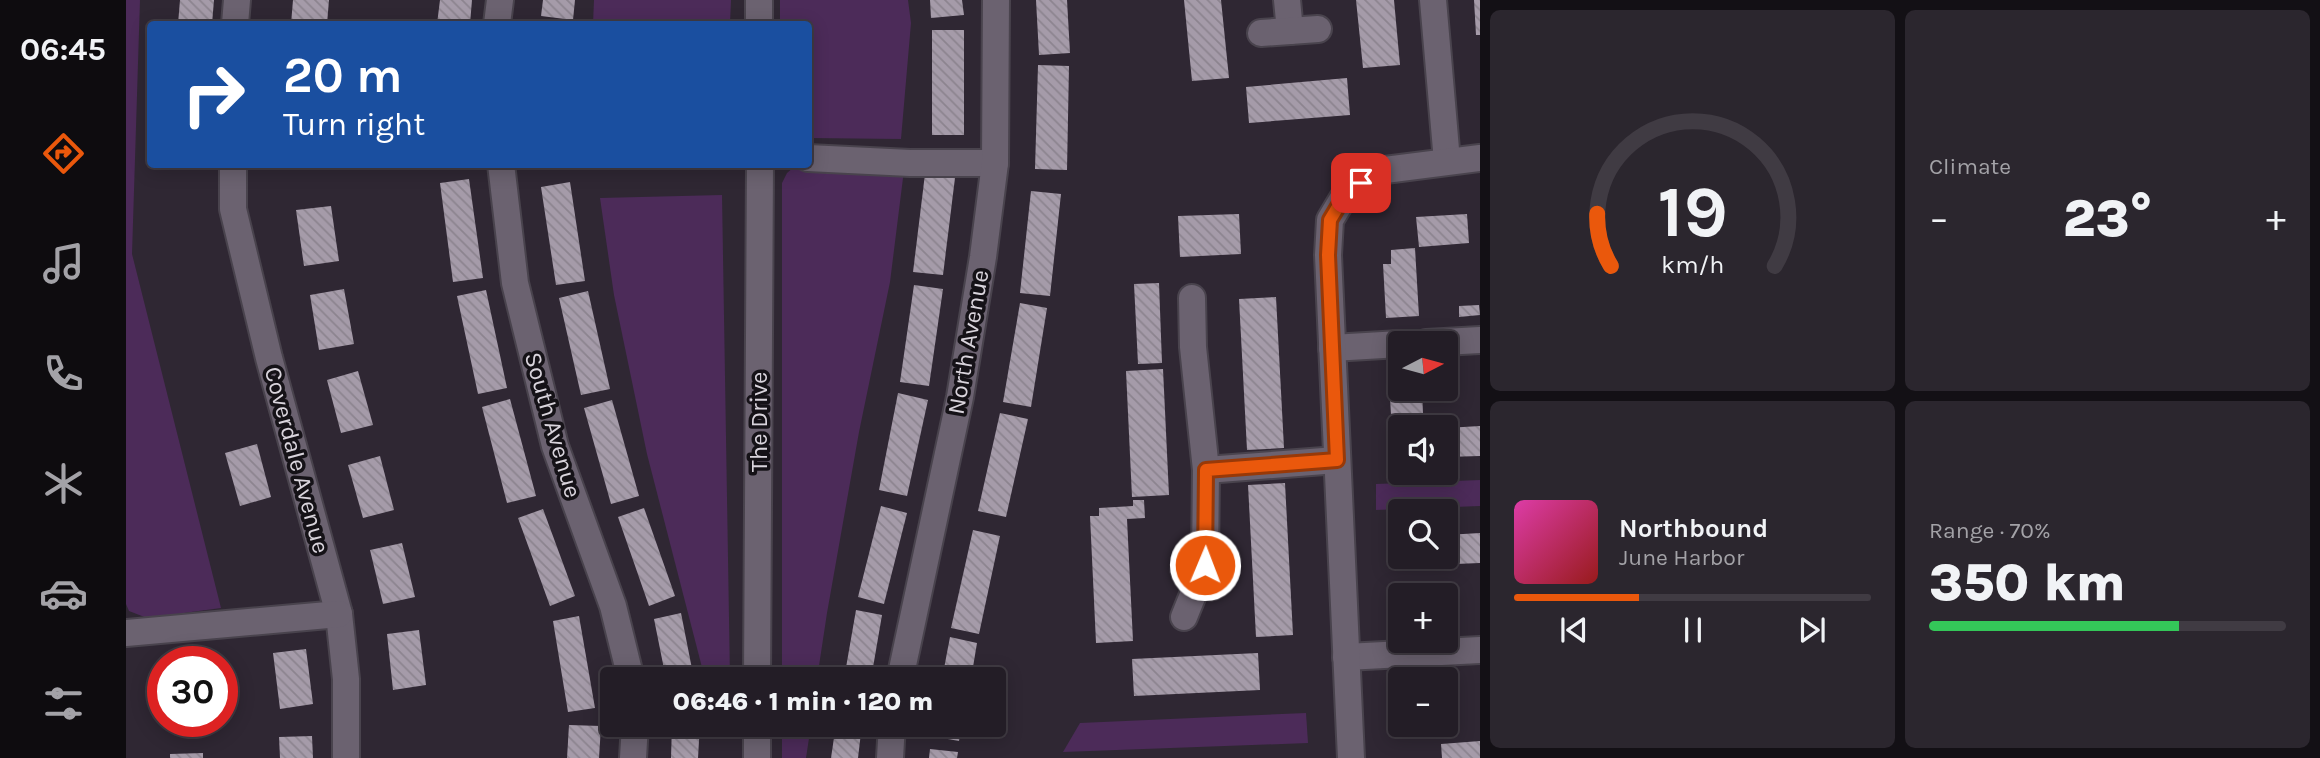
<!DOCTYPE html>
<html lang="en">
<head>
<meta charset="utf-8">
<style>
  body { margin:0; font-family:Karla,sans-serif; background:#2b262e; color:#f1f3f6; height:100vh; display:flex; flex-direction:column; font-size:26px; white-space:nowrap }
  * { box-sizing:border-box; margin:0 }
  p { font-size:23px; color:#a3a2a7 }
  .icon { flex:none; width:38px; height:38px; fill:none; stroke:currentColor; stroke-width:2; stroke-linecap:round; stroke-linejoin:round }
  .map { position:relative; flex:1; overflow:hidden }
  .sheet { display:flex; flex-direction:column; gap:10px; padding:10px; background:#131015; width:840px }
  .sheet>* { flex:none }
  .top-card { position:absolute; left:21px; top:21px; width:665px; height:147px; border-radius:7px; box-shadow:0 4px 18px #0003,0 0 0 2px #403b43; background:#1a4fa0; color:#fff; overflow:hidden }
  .needle { width:46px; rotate:84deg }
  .controls { position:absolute; left:1262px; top:331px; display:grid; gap:14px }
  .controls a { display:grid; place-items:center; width:70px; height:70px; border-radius:7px; background:#231d26; box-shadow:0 4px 18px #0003,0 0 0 2px #403b43; font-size:35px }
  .speed { position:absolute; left:21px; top:646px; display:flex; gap:14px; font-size:35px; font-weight:700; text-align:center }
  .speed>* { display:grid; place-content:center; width:91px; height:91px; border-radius:50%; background:#231d26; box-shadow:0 4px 18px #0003,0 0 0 2px #403b43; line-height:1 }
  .speed .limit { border:10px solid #d22; background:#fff; color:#111 }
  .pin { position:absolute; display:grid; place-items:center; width:60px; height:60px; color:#fff; margin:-30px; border-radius:14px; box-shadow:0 4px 10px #0006 }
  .me { position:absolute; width:77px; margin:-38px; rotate:1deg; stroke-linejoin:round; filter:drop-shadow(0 0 5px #0008) }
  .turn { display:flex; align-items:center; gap:24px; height:147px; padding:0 21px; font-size:32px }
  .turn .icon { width:91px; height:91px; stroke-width:2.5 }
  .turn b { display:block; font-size:49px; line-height:60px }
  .big { font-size:52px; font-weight:800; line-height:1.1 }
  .sheet .widget { flex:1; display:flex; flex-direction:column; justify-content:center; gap:10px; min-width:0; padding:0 24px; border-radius:10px; background:#2b262e }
  .sheet .dial { align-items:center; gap:0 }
  .dial svg { height:182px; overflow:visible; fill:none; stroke:#403b43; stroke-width:7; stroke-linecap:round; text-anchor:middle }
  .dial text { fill:#f1f3f6; stroke:none }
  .song { display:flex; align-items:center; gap:21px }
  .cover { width:84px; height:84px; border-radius:10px; background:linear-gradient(135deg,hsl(320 70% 55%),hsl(0 70% 35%)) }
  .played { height:7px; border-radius:4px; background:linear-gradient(90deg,#ea580c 35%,#403b43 35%) }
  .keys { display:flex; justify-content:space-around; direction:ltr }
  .heat { display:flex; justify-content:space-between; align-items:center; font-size:38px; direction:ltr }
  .charge { height:10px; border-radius:5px; background:linear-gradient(90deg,#34c759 70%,#403b43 0) }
  .sheet .tiles { flex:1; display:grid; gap:10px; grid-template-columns:repeat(2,1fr) }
  .trip { position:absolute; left:474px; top:667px; width:406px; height:70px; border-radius:7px; background:#231d26; box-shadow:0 4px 18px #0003,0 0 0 2px #403b43; font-weight:800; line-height:70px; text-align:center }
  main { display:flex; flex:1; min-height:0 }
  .tab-bar { display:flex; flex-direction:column; width:126px; justify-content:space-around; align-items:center; background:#0e0c0f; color:#a3a2a7 }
  .tab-bar .icon { width:49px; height:49px }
  .tab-bar .current { color:#ea580c }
  .tab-bar b { font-size:32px; color:#f1f3f6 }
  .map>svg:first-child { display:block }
</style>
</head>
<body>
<main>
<nav class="tab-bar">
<b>06:45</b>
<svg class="icon current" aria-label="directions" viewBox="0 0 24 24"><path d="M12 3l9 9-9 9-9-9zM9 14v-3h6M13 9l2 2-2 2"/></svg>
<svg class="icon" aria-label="music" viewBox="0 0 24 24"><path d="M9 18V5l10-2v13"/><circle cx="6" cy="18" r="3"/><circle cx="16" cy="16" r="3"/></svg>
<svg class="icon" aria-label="phone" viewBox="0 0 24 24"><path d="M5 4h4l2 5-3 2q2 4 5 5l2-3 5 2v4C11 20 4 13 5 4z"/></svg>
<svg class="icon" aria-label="climate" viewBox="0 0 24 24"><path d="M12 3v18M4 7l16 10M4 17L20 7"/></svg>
<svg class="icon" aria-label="car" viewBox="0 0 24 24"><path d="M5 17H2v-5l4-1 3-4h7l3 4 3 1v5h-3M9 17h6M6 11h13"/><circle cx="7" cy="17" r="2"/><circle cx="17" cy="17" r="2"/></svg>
<svg class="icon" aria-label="filters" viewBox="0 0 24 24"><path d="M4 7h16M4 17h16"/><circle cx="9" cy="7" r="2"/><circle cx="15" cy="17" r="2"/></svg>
</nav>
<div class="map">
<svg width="1354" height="758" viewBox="0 0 1354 758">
  <defs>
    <pattern id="building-back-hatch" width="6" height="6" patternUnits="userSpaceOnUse" patternTransform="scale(1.75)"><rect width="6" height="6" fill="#a59ba9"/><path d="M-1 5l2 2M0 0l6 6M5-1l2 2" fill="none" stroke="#8c848f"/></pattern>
  </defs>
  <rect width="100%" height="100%" fill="#2f2733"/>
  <g fill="#4c2b59">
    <path d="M 0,0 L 14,0 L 6,254 L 95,608 L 21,618 L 3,611 L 0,604 Z"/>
    <path d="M 468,0 L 605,0 L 604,24 L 467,24 Z"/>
    <path d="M 654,0 L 782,0 L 785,23 L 775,139 L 683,138 L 682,24 L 654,24 Z"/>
    <path d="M 668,167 L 778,170 L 764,282 L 733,432 L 701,613 L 691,679 L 656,679 L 656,183 L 661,173 Z"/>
    <path d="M 596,195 L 604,679 L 579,679 L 521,454 L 488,295 L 474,198 Z"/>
    <path d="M 1354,480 L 1354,506 L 1250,510 L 1250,484 Z"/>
    <path d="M 1180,713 L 1182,743 L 937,752 L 954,723 Z"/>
    <path d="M 656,725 L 685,725 L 680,758 L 656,758 Z"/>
  </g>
  <g fill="url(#building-back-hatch)">
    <path d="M 54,0 L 88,0 L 86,24 L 52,24 Z"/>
    <path d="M 167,0 L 203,0 L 201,24 L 165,24 Z"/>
    <path d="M 314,0 L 346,0 L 344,24 L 311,24 Z"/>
    <path d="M 417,0 L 449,0 L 447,20 L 415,16 Z"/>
    <path d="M 804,0 L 836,0 L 838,15 L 805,18 Z"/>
    <path d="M 910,0 L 941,0 L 944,53 L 913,55 Z"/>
    <path d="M 1058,0 L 1095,0 L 1103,78 L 1066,81 Z"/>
    <path d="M 1230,0 L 1268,0 L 1274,65 L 1237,68 Z"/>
    <path d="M 1348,0 L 1354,0 L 1354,35 L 1350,35 Z"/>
    <rect x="806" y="30" width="32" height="105"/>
    <path d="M 912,65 L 943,66 L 941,170 L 909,169 Z"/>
    <path d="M 1221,78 L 1224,115 L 1123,123 L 1120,87 Z"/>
    <path d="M 799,174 L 829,178 L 817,275 L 787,272 Z"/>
    <path d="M 343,179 L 357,278 L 327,282 L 314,183 Z"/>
    <path d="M 444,182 L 459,281 L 430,285 L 415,187 Z"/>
    <path d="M 905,191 L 935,194 L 924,296 L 894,293 Z"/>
    <path d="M 205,206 L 213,261 L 178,266 L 170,210 Z"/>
    <path d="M 1113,214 L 1115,254 L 1054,257 L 1052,216 Z"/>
    <path d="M 1341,214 L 1343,243 L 1293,247 L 1290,217 Z"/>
    <path d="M 1289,248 L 1293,316 L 1260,318 L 1257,264 L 1265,264 L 1265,250 Z"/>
    <path d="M 1033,283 L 1036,363 L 1012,364 L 1008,284 Z"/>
    <path d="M 788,285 L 817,289 L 803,386 L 774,382 Z"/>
    <path d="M 218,289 L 228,344 L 193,350 L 184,295 Z"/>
    <path d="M 360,290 L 381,388 L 352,394 L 331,296 Z"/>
    <path d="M 462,291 L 484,389 L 455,395 L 433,298 Z"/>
    <path d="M 1150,297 L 1158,448 L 1121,450 L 1113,299 Z"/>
    <path d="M 894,303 L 921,308 L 905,407 L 877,402 Z"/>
    <path d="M 1353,305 L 1354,315 L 1333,317 L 1333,306 Z"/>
    <path d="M 1262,362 L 1274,362 L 1274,388 L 1296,388 L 1297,414 L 1265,415 Z"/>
    <path d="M 1037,369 L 1043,495 L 1006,497 L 1000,371 Z"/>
    <path d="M 232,371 L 247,425 L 215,433 L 201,380 Z"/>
    <path d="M 772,393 L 802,400 L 781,496 L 753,490 Z"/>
    <path d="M 384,399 L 410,496 L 381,503 L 356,407 Z"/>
    <path d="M 486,400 L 513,496 L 485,504 L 458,408 Z"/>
    <path d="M 874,413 L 902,419 L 880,517 L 852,511 Z"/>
    <path d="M 1354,426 L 1354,456 L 1320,457 L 1320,428 Z"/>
    <path d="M 131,444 L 145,497 L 114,506 L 99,453 Z"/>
    <path d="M 254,456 L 268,510 L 237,518 L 222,465 Z"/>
    <path d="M 1159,483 L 1167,635 L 1130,637 L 1122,485 Z"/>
    <path d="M 1007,500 L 1018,500 L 1019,518 L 1001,519 L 1007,641 L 970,643 L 964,516 L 973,516 L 973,508 L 1007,506 Z"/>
    <path d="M 755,506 L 781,513 L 758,604 L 732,597 Z"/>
    <path d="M 518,508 L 549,596 L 523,606 L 492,517 Z"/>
    <path d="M 417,509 L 449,596 L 424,606 L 392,518 Z"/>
    <path d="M 847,530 L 874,536 L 853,634 L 825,628 Z"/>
    <path d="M 1354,533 L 1354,563 L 1305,565 L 1305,556 L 1320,556 L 1320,535 Z"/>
    <path d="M 276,543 L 289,597 L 257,604 L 244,550 Z"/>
    <path d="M 1305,585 L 1306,595 L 1273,595 L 1272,586 Z"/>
    <path d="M 730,610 L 756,615 L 745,679 L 718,679 Z"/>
    <path d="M 555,613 L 568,679 L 540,679 L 528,619 Z"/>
    <path d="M 453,616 L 469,708 L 442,712 L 427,621 Z"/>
    <path d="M 293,630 L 300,685 L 267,690 L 261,634 Z"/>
    <path d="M 824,637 L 851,643 L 845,679 L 816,679 Z"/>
    <path d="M 180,649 L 187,704 L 154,709 L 147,653 Z"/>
    <path d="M 1132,653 L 1134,690 L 1008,696 L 1006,659 Z"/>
    <path d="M 1309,670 L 1309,679 L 1276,679 L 1276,672 Z"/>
    <path d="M 40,721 L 66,721 L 62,731 Z"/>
    <path d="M 546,724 L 574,724 L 572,758 L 545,758 Z"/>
    <path d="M 710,724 L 736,724 L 732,758 L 705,758 Z"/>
    <path d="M 807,724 L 836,724 L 833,741 L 805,736 Z"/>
    <path d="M 443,725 L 475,726 L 473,758 L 441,758 Z"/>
    <path d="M 186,736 L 187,758 L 154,758 L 153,737 Z"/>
    <path d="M 1354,741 L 1354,758 L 1316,758 L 1315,744 Z"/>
    <path d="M 804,749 L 832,752 L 831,758 L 803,758 Z"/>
    <path d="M 77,753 L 77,758 L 44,758 L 44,754 Z"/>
  </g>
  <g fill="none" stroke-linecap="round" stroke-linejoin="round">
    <g stroke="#49434d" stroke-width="30">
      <g id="minor">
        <path d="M 633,0 L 633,24"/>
        <path d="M 1161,0 L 1164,31"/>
        <path d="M 1307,0 L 1321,161"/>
        <path d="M 109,24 L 111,0"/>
        <path d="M 371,24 L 374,0"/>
        <path d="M 1135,33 L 1192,29"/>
        <path d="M 682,158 L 784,163 L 869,163"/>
        <path d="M 107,164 L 107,209 L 143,358 L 213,614 L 220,679 L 220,758"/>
        <path d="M 375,164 L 389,283 L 429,446 L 487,606 L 505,679"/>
        <path d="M 1300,343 L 1354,340"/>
        <path d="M 1206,348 L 1274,344"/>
        <path d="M 1080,470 L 1211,460"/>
        <path d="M 1058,617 L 1079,565 L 1080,470 L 1067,347 L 1066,298"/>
        <path d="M 0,633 L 213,614"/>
        <path d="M 1220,657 L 1354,650"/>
        <path d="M 631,679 L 634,164"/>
        <path d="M 774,679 L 834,397 L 857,257 L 869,163 L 870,0"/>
        <path d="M 507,758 L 509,724"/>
        <path d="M 631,758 L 631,724"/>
        <path d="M 764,758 L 766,724"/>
        <path d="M 1225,758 L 1202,255 L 1204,220 L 1219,195 L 1251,171 L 1354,158"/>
      </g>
    </g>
    <use href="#minor" stroke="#6b6270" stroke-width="26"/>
  </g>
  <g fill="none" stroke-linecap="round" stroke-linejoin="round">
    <g stroke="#983908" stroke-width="18">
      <path id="route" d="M 1079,565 L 1080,470 L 1211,460 L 1202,255 L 1204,220 L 1219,195 L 1235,183"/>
    </g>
    <use href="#route" stroke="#ea580c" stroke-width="12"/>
  </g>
  <g text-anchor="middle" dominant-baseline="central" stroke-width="7" stroke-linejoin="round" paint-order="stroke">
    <g font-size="24" fill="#d9d4dc" stroke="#151217">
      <text transform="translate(842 342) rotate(-80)">North Avenue</text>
      <text transform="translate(633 422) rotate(-90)">The Drive</text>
      <text transform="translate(427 425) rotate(74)">South Avenue</text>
      <text transform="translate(171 460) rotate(75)">Coverdale Avenue</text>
    </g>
  </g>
</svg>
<div class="controls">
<a><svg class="needle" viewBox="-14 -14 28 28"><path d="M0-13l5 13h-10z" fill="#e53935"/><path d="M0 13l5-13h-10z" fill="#a3a2a7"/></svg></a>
<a><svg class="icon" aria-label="sound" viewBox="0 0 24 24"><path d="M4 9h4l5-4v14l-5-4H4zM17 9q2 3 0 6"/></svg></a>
<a><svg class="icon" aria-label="search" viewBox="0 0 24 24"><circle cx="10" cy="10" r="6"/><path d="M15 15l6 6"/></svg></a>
<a>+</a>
<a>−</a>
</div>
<div class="speed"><div class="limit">30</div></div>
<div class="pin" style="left:1235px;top:183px;background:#d93025"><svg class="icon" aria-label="arrive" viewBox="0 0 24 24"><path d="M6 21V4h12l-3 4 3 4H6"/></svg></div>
<svg class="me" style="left:1079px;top:565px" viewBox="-20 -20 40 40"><circle r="17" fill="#ea580c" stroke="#fff" stroke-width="3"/><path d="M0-11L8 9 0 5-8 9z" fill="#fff"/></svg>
<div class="trip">06:46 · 1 min · 120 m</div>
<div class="top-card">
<div class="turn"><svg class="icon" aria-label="right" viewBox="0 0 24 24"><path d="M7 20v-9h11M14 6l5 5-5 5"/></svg><div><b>20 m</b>Turn right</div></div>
</div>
</div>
<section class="sheet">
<div class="tiles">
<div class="widget dial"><svg viewBox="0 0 100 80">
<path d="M14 69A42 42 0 1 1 86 69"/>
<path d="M14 69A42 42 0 0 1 8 46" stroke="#ea580c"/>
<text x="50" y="56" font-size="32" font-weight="700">19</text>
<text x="50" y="72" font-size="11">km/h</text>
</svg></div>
<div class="widget"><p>Climate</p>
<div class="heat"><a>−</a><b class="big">23°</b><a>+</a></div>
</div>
<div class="widget">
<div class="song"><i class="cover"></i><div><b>Northbound</b><p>June Harbor</p></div></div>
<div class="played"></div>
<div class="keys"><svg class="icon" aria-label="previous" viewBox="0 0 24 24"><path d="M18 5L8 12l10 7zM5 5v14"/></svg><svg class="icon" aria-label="pause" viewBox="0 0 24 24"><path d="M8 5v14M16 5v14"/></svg><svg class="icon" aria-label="next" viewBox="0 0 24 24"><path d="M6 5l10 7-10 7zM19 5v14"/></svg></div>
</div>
<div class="widget"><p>Range · 70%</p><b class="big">350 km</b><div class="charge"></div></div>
</div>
</section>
</main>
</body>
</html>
